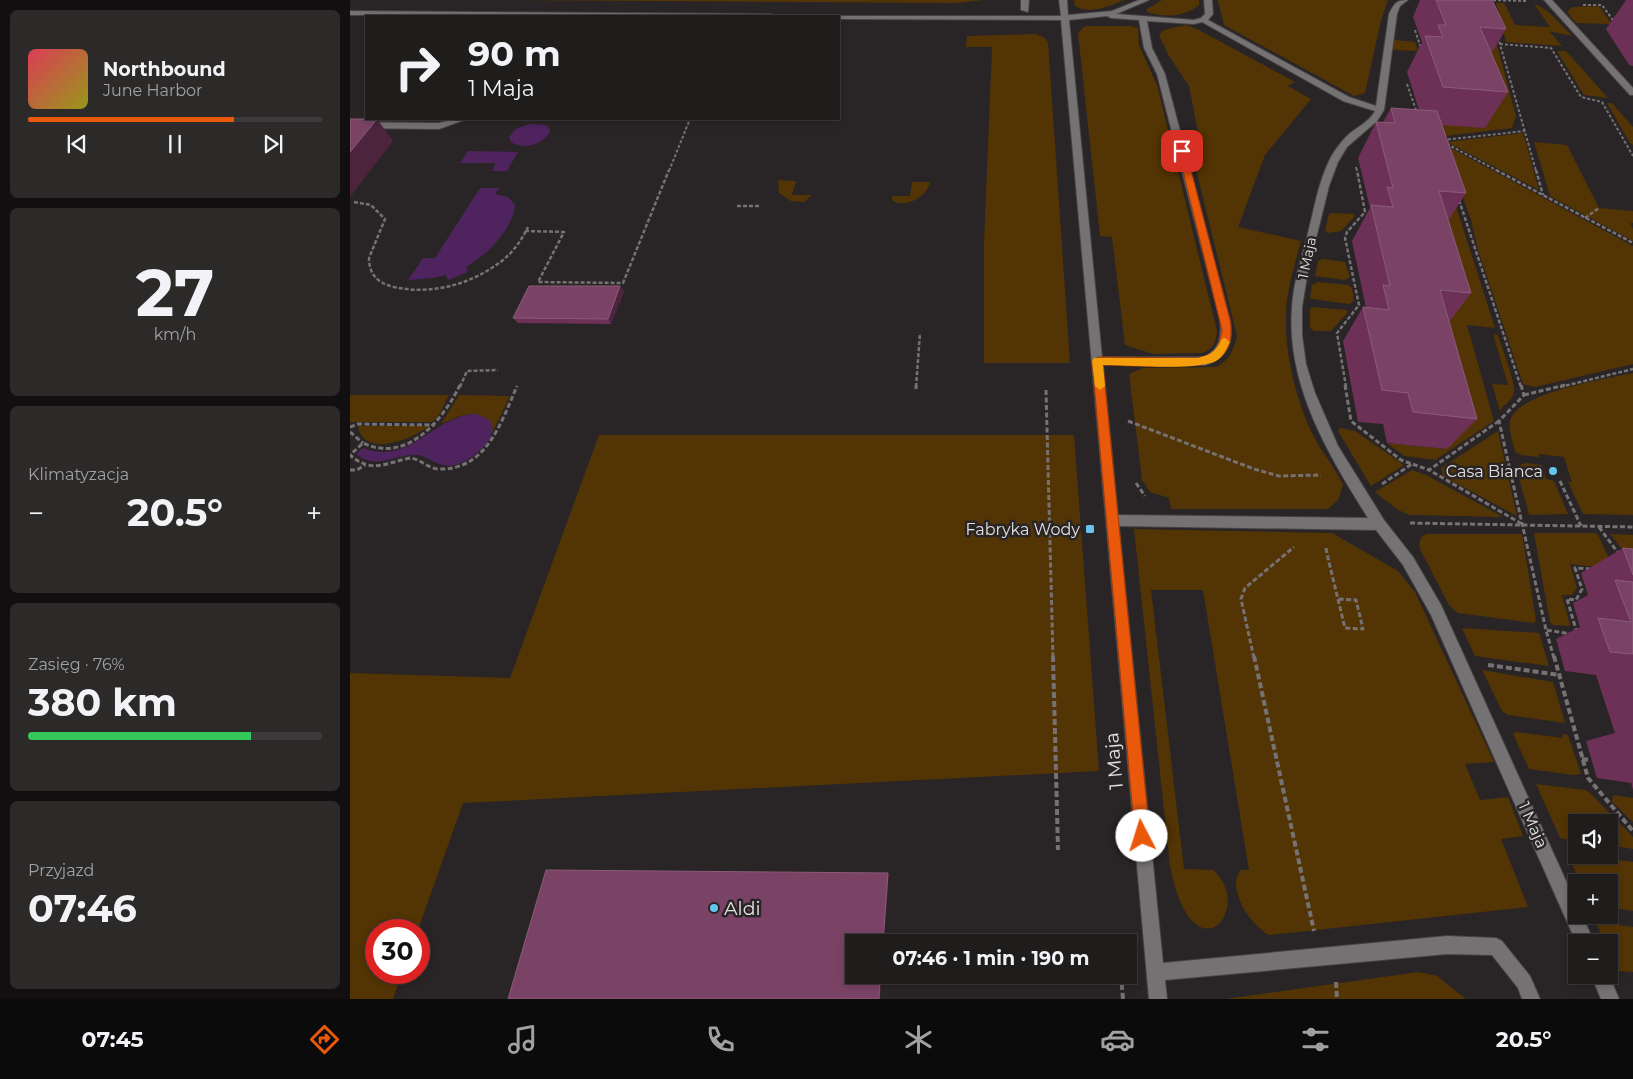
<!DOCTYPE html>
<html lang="pl">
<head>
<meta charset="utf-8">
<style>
  body { margin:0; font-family:Montserrat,sans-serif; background:#2c2929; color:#f1f3f6; height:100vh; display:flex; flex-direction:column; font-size:19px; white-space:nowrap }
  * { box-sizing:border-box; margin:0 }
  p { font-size:16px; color:#a1a1a3 }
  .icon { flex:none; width:28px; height:28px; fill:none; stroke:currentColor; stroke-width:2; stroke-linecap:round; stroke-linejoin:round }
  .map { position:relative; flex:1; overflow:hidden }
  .sheet { display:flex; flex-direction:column; gap:10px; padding:10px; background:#110f0f; width:350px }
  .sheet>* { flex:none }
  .top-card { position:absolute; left:15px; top:15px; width:475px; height:105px; border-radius:0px; box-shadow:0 2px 8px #0003,0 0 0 1px #3c3a3b; background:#1f1c1c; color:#f1f3f6; overflow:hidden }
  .tools { position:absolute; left:1218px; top:814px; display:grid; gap:10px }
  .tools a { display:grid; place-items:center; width:50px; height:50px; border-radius:0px; background:#1f1c1c; box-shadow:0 2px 8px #0003,0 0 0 1px #3c3a3b; font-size:25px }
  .speed { position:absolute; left:15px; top:919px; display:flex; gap:10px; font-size:25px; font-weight:700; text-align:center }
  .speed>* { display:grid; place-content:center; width:65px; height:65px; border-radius:50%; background:#1f1c1c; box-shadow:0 2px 8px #0003,0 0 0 1px #3c3a3b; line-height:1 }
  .speed .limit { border:8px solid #d22; background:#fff; color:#111 }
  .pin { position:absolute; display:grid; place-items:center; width:42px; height:42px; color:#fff; margin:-21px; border-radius:10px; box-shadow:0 2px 8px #0006 }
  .me { position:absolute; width:55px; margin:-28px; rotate:355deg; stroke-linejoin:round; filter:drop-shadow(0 0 4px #0008) }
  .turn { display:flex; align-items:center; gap:18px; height:105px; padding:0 20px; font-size:22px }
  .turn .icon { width:65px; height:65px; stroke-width:2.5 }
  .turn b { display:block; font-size:35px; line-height:42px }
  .big { font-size:38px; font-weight:700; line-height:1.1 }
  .sheet .card { flex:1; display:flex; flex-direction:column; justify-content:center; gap:8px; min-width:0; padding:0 18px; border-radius:8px; background:#2c2929 }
  .sheet .dial { align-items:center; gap:0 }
  .dial b { font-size:65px; line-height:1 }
  .song { display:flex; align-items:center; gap:15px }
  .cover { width:60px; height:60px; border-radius:8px; background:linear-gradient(135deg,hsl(350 70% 55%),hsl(60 70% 35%)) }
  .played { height:5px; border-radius:2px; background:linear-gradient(90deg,#ea580c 70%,#3c3a3b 70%) }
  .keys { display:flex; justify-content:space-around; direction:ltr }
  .heat { display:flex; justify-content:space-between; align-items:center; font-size:28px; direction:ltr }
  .charge { height:8px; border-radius:4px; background:linear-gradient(90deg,#34c759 76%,#3c3a3b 0) }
  .trip { position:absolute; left:495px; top:934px; width:292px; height:50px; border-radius:0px; background:#1f1c1c; box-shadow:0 2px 8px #0003,0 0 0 1px #3c3a3b; font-weight:700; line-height:50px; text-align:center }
  .menu { display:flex; height:80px; justify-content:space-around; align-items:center; background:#0c0b0b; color:#a1a1a3 }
  .menu .icon { width:35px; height:35px }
  .menu .on { color:#ea580c }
  .menu b { font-size:22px; color:#f1f3f6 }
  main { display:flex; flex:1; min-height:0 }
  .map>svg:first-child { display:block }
</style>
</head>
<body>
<main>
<section class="sheet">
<div class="card">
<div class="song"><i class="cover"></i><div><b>Northbound</b><p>June Harbor</p></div></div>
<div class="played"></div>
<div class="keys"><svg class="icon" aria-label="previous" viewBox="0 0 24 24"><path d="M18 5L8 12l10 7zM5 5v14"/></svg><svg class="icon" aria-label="pause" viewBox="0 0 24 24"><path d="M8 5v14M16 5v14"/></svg><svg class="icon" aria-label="next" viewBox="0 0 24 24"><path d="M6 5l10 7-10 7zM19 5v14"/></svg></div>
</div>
<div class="card dial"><b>27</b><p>km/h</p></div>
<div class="card"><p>Klimatyzacja</p>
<div class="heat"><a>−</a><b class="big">20.5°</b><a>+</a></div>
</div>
<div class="card"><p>Zasięg · 76%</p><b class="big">380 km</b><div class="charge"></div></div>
<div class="card"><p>Przyjazd</p><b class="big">07:46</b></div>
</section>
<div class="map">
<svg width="1283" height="999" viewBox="0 0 1283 999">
  <rect width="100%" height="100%" fill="#292526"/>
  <g fill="#533404">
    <path d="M 149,0 L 634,0 L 607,3 Z"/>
    <path d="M 724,0 L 774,0 C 760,6 740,15 725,6 Z"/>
    <path d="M 812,0 L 849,0 L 849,5 C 835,17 814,18 797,12 L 797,9 Z"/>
    <path d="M 868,0 L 1038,0 L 1031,20 L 1015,93 L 1004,96 L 874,25 Z"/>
    <path d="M 1135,0 L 1166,116 L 1162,128 L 1095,136 L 1076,118 Z"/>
    <path d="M 1146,3 L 1154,3 L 1165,25 L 1200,27 L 1184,4 C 1200,10 1210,24 1222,36 L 1199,31 L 1212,46 L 1156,42 Z"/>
    <path d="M 1249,6 L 1261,23 L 1260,24 L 1226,23 L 1217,12 L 1222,7 Z"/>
    <path d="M 836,25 L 845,28 L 945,82 L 938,86 L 961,99 L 915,155 L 888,227 L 951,241 C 945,265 937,288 936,313 C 934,351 946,401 963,435 C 972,453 985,467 993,485 L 988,500 L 978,509 L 821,509 L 819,498 L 800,492 L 792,480 L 779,374 L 793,368 L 866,367 C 880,360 883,351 887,336 L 840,145 L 839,138 L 848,132 L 839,86 L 819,56 L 809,35 L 814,30 Z"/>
    <path d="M 735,26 L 781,26 L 788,28 L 789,45 L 807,85 L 867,331 C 866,342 863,350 852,353 L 803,354 L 775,345 L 762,237 L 750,236 L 728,33 Z"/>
    <path d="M 686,34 L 695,38 L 698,42 L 720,363 L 634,363 L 634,242 L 642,47 L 616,47 L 617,36 Z"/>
    <path d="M 1045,40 L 1065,42 L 1068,51 L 1044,50 L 1041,49 L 1043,41 Z"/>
    <path d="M 1207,51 L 1216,51 L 1258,98 L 1234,95 Z"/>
    <path d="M 1257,103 L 1262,103 L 1283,127 L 1283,145 L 1280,143 Z"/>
    <path d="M 1173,133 L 1189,190 L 1097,142 Z"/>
    <path d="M 1184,142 L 1217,145 L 1249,208 L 1283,211 L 1283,223 L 1280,223 L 1283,229 L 1283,241 L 1200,196 Z"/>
    <path d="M 1097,146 L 1283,246 L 1283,364 L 1185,387 L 1173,384 L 1128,250 L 1121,220 L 1096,150 Z"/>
    <path d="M 1088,150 L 1145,328 L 1117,325 L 1144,421 L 1085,460 L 1054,456 L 1037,443 L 1097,449 Z"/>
    <path d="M 428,180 L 446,181 L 442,195 L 462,195 L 454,202 L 441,201 L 429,193 Z"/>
    <path d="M 562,182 L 580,182 C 577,197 556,208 543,201 L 541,196 L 560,196 Z"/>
    <path d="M 981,213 L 1004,214 L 1005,216 L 991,231 L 978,233 L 975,230 L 979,214 Z"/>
    <path d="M 973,259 L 995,262 L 1000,277 L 995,280 L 965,276 L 968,261 Z"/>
    <path d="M 968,282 L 998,285 L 1002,288 L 1004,301 L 999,304 L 962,299 L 960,298 L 962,285 Z"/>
    <path d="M 963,307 L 996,310 L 998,312 L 981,331 L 964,331 L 960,328 L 960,309 Z"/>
    <path d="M 1143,334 L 1148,335 C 1151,346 1166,383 1164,392 C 1163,401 1153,404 1150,411 L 1142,384 L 1158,385 Z"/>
    <path d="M 1283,373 L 1283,515 L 1233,514 L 1218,482 L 1222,482 L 1214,457 L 1189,454 L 1189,457 L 1171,455 L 1165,452 C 1163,442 1157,428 1161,418 C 1172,392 1255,379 1283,373 Z"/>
    <path d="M 0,395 L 99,395 L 89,415 L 82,422 L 0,422 Z"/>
    <path d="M 109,395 L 160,396 L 142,433 C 142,428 140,426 137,422 C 124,407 107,417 91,424 Z"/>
    <path d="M 8,426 L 79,426 C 63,439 13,459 8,426 Z"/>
    <path d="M 990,428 L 1005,431 L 1054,465 L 1021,486 L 988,431 Z"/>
    <path d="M 1148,431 L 1167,516 L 1093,476 L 1091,468 Z"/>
    <path d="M 249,435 L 724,435 L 749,771 L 113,803 L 68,930 L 26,930 L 26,972 L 52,973 L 43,999 L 0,999 L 0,673 L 160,678 Z"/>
    <path d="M 1177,463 L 1192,465 L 1196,479 L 1204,481 L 1218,514 L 1179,515 L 1166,466 Z"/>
    <path d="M 1062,470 L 1076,475 L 1153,517 L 1060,515 L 1048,510 L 1025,492 Z"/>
    <path d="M 784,529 L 982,533 L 1048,571 L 1065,592 L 1144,762 L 1115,764 L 1130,800 L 1158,797 L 1173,836 L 1151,839 L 1178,907 L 919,935 C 902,925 886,903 886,882 C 886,878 889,874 890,870 L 899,870 L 853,590 L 801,590 L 834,869 L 863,870 C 906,907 843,983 820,866 Z"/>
    <path d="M 1184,533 L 1247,533 L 1264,569 L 1220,564 L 1227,588 L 1222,595 L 1212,595 L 1220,625 L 1219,626 L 1203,625 L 1200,622 Z"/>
    <path d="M 1077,534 L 1172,534 L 1186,620 L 1184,623 L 1108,613 L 1099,605 L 1070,549 C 1068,542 1070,536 1077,534 Z"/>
    <path d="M 1260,534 L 1283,535 L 1283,557 L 1280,559 Z"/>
    <path d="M 1112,628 L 1189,633 L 1199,666 L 1125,656 Z"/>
    <path d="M 1132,670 L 1203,682 L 1215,723 L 1158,715 L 1152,711 Z"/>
    <path d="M 1166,732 L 1213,738 L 1212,734 L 1218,735 L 1231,774 L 1224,775 L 1179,769 L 1163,734 Z"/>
    <path d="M 1186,784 L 1235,790 L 1240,793 L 1283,837 L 1283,849 L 1259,845 L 1259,822 L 1226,822 L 1226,841 L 1210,838 Z"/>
    <path d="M 1263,795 L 1283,798 L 1283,822 L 1262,802 Z"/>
    <path d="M 1217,853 L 1283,862 L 1283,911 L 1259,907 L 1259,882 L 1230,882 Z"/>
    <path d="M 1246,922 L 1283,927 L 1283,972 L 1267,971 L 1259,952 L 1259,942 L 1255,942 Z"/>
    <path d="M 1069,972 L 1087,976 L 1116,999 L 875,999 Z"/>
  </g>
  <g fill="#4e235e">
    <path d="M 179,124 L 196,125 L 200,129 L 199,134 C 190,145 173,150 161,142 L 159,137 L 166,129 Z"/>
    <path d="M 118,151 L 168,152 L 157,171 L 142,171 L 146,163 L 110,163 Z"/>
    <path d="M 130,188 L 149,188 L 145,194 L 158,197 L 165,205 C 163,229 136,256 116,267 L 118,272 L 98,280 L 96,275 L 83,278 L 58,280 L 73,258 L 85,258 Z"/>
    <path d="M 125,414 C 165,422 127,461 104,465 C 84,468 78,453 61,455 C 41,457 24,469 6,454 L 13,448 C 62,466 82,416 125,414 Z"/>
  </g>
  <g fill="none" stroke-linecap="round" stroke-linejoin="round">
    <g stroke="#474344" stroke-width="2">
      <g id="minor">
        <path d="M 671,0 L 679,0 L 678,12 L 671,10 Z"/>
        <path d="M 709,0 L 717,0 L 718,15 L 762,11 L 789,0 L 799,0 L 766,14 L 844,20 L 851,18 L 855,14 L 854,0 L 862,0 L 863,14 L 858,20 L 999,97 L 1026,106 L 1039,14 C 1044,4 1046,0 1058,0 L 1050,6 L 1047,14 L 1034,110 L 1027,121 L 997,147 L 988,162 L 979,186 L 958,271 L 952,307 L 952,335 L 956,364 L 965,393 L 988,446 L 1034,520 L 1063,557 L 1091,605 L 1226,903 L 1226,915 L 1232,915 L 1244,942 L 1226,942 L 1081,615 L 1053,565 L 1026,530 L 769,526 L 813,963 L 1097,936 L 1146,938 L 1152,941 L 1180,976 L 1190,999 L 1172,999 L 1168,988 L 1142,955 L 1097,954 L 815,980 L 817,999 L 799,999 L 711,20 L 489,19 L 489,16 L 486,16 L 711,16 ZM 757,16 L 761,18 L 789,20 L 794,48 L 807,74 L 870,320 C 872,336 870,350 854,357 L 752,357 L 719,20 ZM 797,21 L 844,24 L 852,22 L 993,101 L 1025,111 C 1019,123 1006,127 997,136 C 991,142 985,150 981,157 C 968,182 964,210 957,237 C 951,260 943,284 942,308 C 936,385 979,456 1018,518 L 768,515 L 753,365 L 855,365 C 877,358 884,342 880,320 L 815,74 L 802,48 Z"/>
        <path d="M 1194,0 L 1202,0 L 1283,88 L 1283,95 L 1280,95 Z"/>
        <path d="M 0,11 L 420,14 L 424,16 L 0,15 Z"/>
        <path d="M 105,119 L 117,119 L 89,129 L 0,128 L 0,122 L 89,123 Z"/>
        <path d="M 1241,975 L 1259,975 L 1269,999 L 1251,999 Z"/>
      </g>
    </g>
    <g stroke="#767273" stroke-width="2" stroke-dasharray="3 2" stroke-linecap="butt">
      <path d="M 1138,0 L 1177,1"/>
      <path d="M 1233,5 L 1252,5 L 1265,23"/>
      <path d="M 1065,30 L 1071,48"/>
      <path d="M 1148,37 L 1186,171"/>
      <path d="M 1150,44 L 1201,48 L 1231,97 L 1252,102 L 1283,156"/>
      <path d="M 1057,84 L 1067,113"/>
      <path d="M 1093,140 L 1175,131"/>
      <path d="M 1097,144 L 1148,171"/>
      <path d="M 1006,167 L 1007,171"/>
      <path d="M 319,171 L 340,119"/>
    </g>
    <g stroke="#767273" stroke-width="2.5" stroke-dasharray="4 2" stroke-linecap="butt">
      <path d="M 1146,170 L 1283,243"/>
      <path d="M 1186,170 L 1193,195"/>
      <path d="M 1109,200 L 1171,387"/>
      <path d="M 4,202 L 21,205 L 35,219 L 19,258 C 19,275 28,283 44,287 C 81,295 119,285 149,263 C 162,254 171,241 178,227"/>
      <path d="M 387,206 L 410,206"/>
      <path d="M 1235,218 L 1249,208"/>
      <path d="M 175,231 L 214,232 L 188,282 L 273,283 L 319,170"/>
      <path d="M 110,387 L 117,371 L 148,370"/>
      <path d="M 566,387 L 570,333"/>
      <path d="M 996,387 L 987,333 L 1009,305 L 995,238 L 997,232 L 1015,212 L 1007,170"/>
      <path d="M 1210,387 L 1283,369"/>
    </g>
    <g stroke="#767273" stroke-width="3" stroke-dasharray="5 2.5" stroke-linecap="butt">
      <path d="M 110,385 C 93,420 57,464 13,443 L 0,455 C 22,474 35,463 60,458 C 71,459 77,468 88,469 C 136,471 151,423 167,386"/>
      <path d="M 995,385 L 1001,421 L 1051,460 L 1079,470"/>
      <path d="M 1171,385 L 1174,395 L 1149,421 L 1196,630"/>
      <path d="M 566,389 L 566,385"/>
      <path d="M 696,390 L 703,658"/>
      <path d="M 1174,395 L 1215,385"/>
      <path d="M 778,421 L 904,469 L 929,476 L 971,475"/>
      <path d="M 1149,421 L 1079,470 L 1172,524"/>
      <path d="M 0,427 L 8,424 L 85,425"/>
      <path d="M 0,432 L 13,443"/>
      <path d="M 0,470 L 7,470 L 15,465"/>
      <path d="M 1210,481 L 1231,526"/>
      <path d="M 786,483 L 795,496"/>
      <path d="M 1032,484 L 1062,464"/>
      <path d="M 1060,523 L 1283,527"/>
      <path d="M 1249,527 L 1269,554"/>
      <path d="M 976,548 L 977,554 L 995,628 L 1013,629 L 1006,600 L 988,599"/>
      <path d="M 1227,633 L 1217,599 L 1226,600 L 1232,589 L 1225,568 L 1240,569"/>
      <path d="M 904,658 L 891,599 L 895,588 L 944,547"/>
      <path d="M 1204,658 L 1196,630 L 1221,634"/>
    </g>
    <g stroke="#767273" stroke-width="4" stroke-dasharray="6 3" stroke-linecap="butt">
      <path d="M 703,656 L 708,850"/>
      <path d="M 904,656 L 964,931"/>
      <path d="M 1204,656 L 1238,778 L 1283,831"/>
      <path d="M 1138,665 L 1210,675"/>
      <path d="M 1232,759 L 1241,760"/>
      <path d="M 771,975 L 773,999"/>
      <path d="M 986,982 L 987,999"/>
    </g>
    <use href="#minor" fill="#747272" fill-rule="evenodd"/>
  </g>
  <g fill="#6d3057">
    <path d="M 1070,0 L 1142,0 L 1156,29 L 1141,54 L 1158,92 L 1135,128 L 1092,125 L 1116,193 L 1098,221 L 1121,293 L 1099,322 L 1127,419 L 1097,449 L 1037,443 L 1033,424 L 1008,422 L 993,341 L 1013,307 L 1016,308 L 1002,241 L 1020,208 L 1008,158 L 1026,122 L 1033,122 L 1041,108 L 1069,110 L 1057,72 L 1072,42 L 1063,17 Z"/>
    <path d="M 1276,0 L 1283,0 L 1283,66 L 1279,65 L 1256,29 Z"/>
    <path d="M 270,286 L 274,292 L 261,324 L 168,323 L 163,318 Z"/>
    <path d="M 1273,548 L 1283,549 L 1283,790 L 1281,783 L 1247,778 L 1236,741 L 1265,733 L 1246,675 L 1215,671 L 1206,639 L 1230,627 L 1223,603 L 1238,595 L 1231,573 Z"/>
  </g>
  <g fill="#4c243d">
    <path d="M 27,119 L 43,141 L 0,197 L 0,152 Z"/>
    <path d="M 270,286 L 274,292 L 261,324 L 258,319 Z"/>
    <path d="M 538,873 L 539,874 L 534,942 L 533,942 Z"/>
    <path d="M 530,975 L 532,975 L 530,999 L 529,999 Z"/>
  </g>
  <g fill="#7a4366" stroke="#8a5c79">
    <path d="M 1086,0 L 1142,0 L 1156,29 L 1130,27 L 1158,92 L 1093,87 L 1075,36 L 1093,37 L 1088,25 L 1096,25 Z"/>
    <path d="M 1041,108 L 1087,111 L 1116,193 L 1089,191 L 1121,293 L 1090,290 L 1127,419 L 1063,412 L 1058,393 L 1032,390 L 1013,307 L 1039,310 L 1033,285 L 1040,286 L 1021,205 L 1043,207 L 1037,187 L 1043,188 L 1026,122 L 1045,123 Z"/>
    <path d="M 0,119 L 27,119 L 0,152 Z"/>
    <path d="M 179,286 L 270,286 L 258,319 L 163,318 Z"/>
    <path d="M 1273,548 L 1283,549 L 1283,575 Z"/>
    <path d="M 1265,580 L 1283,582 L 1283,654 L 1260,652 L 1248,618 L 1281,622 Z"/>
    <path d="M 196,870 L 538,873 L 533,942 L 504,942 L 504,975 L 530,975 L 529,999 L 158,999 Z"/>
  </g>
  <path fill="#ea580c" stroke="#983908" d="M 832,148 L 836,151 L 880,320 C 882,331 882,347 872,356 C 857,372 777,365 753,365 L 800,836 L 798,841 L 792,843 L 787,841 L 785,836 L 742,361 L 748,357 L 847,358 C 867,354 868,349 872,330 L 828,151 Z"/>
  <path fill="#f59e0b" d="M 875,338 L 880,342 C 876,349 874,356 866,361 C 848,371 777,365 753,365 L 755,386 L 750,390 L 745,386 L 742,361 L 744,358 L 847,358 C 861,355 865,352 872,339 Z"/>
  <g fill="#65c5ef" stroke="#292526" stroke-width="2">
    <circle cx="1203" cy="471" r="5"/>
    <rect x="735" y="524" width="10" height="10" rx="2.5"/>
    <circle cx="364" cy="908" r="5"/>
  </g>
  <g text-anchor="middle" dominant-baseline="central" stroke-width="5" stroke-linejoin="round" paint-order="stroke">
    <g font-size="14" fill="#e3e0e1" stroke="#292526">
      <text transform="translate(957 258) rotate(-78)">1 Maja</text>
    </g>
    <g font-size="16" fill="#e3e0e1" stroke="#292526" text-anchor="end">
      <text x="1193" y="471">Casa Bianca</text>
      <text x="730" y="529">Fabryka Wody</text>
    </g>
    <g font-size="16" fill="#e3e0e1" stroke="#292526">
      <text transform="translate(1183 825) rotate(66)">1 Maja</text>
    </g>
    <g font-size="19" fill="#e3e0e1" stroke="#292526">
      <text transform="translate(764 761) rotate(-95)">1 Maja</text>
    </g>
    <g font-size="19" fill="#e3e0e1" stroke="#292526" text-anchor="start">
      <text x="374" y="908">Aldi</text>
    </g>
  </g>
</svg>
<div class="tools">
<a><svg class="icon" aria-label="sound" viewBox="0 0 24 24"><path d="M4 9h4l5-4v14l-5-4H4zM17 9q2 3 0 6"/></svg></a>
<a>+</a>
<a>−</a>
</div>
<div class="speed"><div class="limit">30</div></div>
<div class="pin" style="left:832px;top:151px;background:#d93025"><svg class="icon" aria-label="arrive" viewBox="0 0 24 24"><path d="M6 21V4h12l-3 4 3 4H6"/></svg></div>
<svg class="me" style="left:792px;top:836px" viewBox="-20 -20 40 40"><circle r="19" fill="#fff"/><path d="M0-13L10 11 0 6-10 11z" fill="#ea580c"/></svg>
<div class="trip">07:46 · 1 min · 190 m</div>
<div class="top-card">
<div class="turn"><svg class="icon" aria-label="right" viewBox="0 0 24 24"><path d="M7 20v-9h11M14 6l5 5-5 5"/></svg><div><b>90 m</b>1 Maja</div></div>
</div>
</div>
</main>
<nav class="menu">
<b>07:45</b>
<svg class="icon on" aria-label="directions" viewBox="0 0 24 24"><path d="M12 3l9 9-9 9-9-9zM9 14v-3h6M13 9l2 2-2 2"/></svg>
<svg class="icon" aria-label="music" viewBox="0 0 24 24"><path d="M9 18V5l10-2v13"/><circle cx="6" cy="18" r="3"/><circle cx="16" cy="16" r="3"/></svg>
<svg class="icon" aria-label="phone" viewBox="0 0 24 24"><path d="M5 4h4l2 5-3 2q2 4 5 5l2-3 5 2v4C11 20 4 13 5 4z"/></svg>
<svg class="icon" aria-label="climate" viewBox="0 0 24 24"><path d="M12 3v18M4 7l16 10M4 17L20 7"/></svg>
<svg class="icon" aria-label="car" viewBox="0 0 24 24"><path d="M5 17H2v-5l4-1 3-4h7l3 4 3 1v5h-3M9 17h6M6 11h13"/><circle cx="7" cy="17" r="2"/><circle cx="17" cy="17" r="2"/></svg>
<svg class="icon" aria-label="filters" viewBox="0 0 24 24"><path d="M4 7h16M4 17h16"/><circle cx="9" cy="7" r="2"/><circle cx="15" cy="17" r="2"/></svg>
<b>20.5°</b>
</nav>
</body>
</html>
